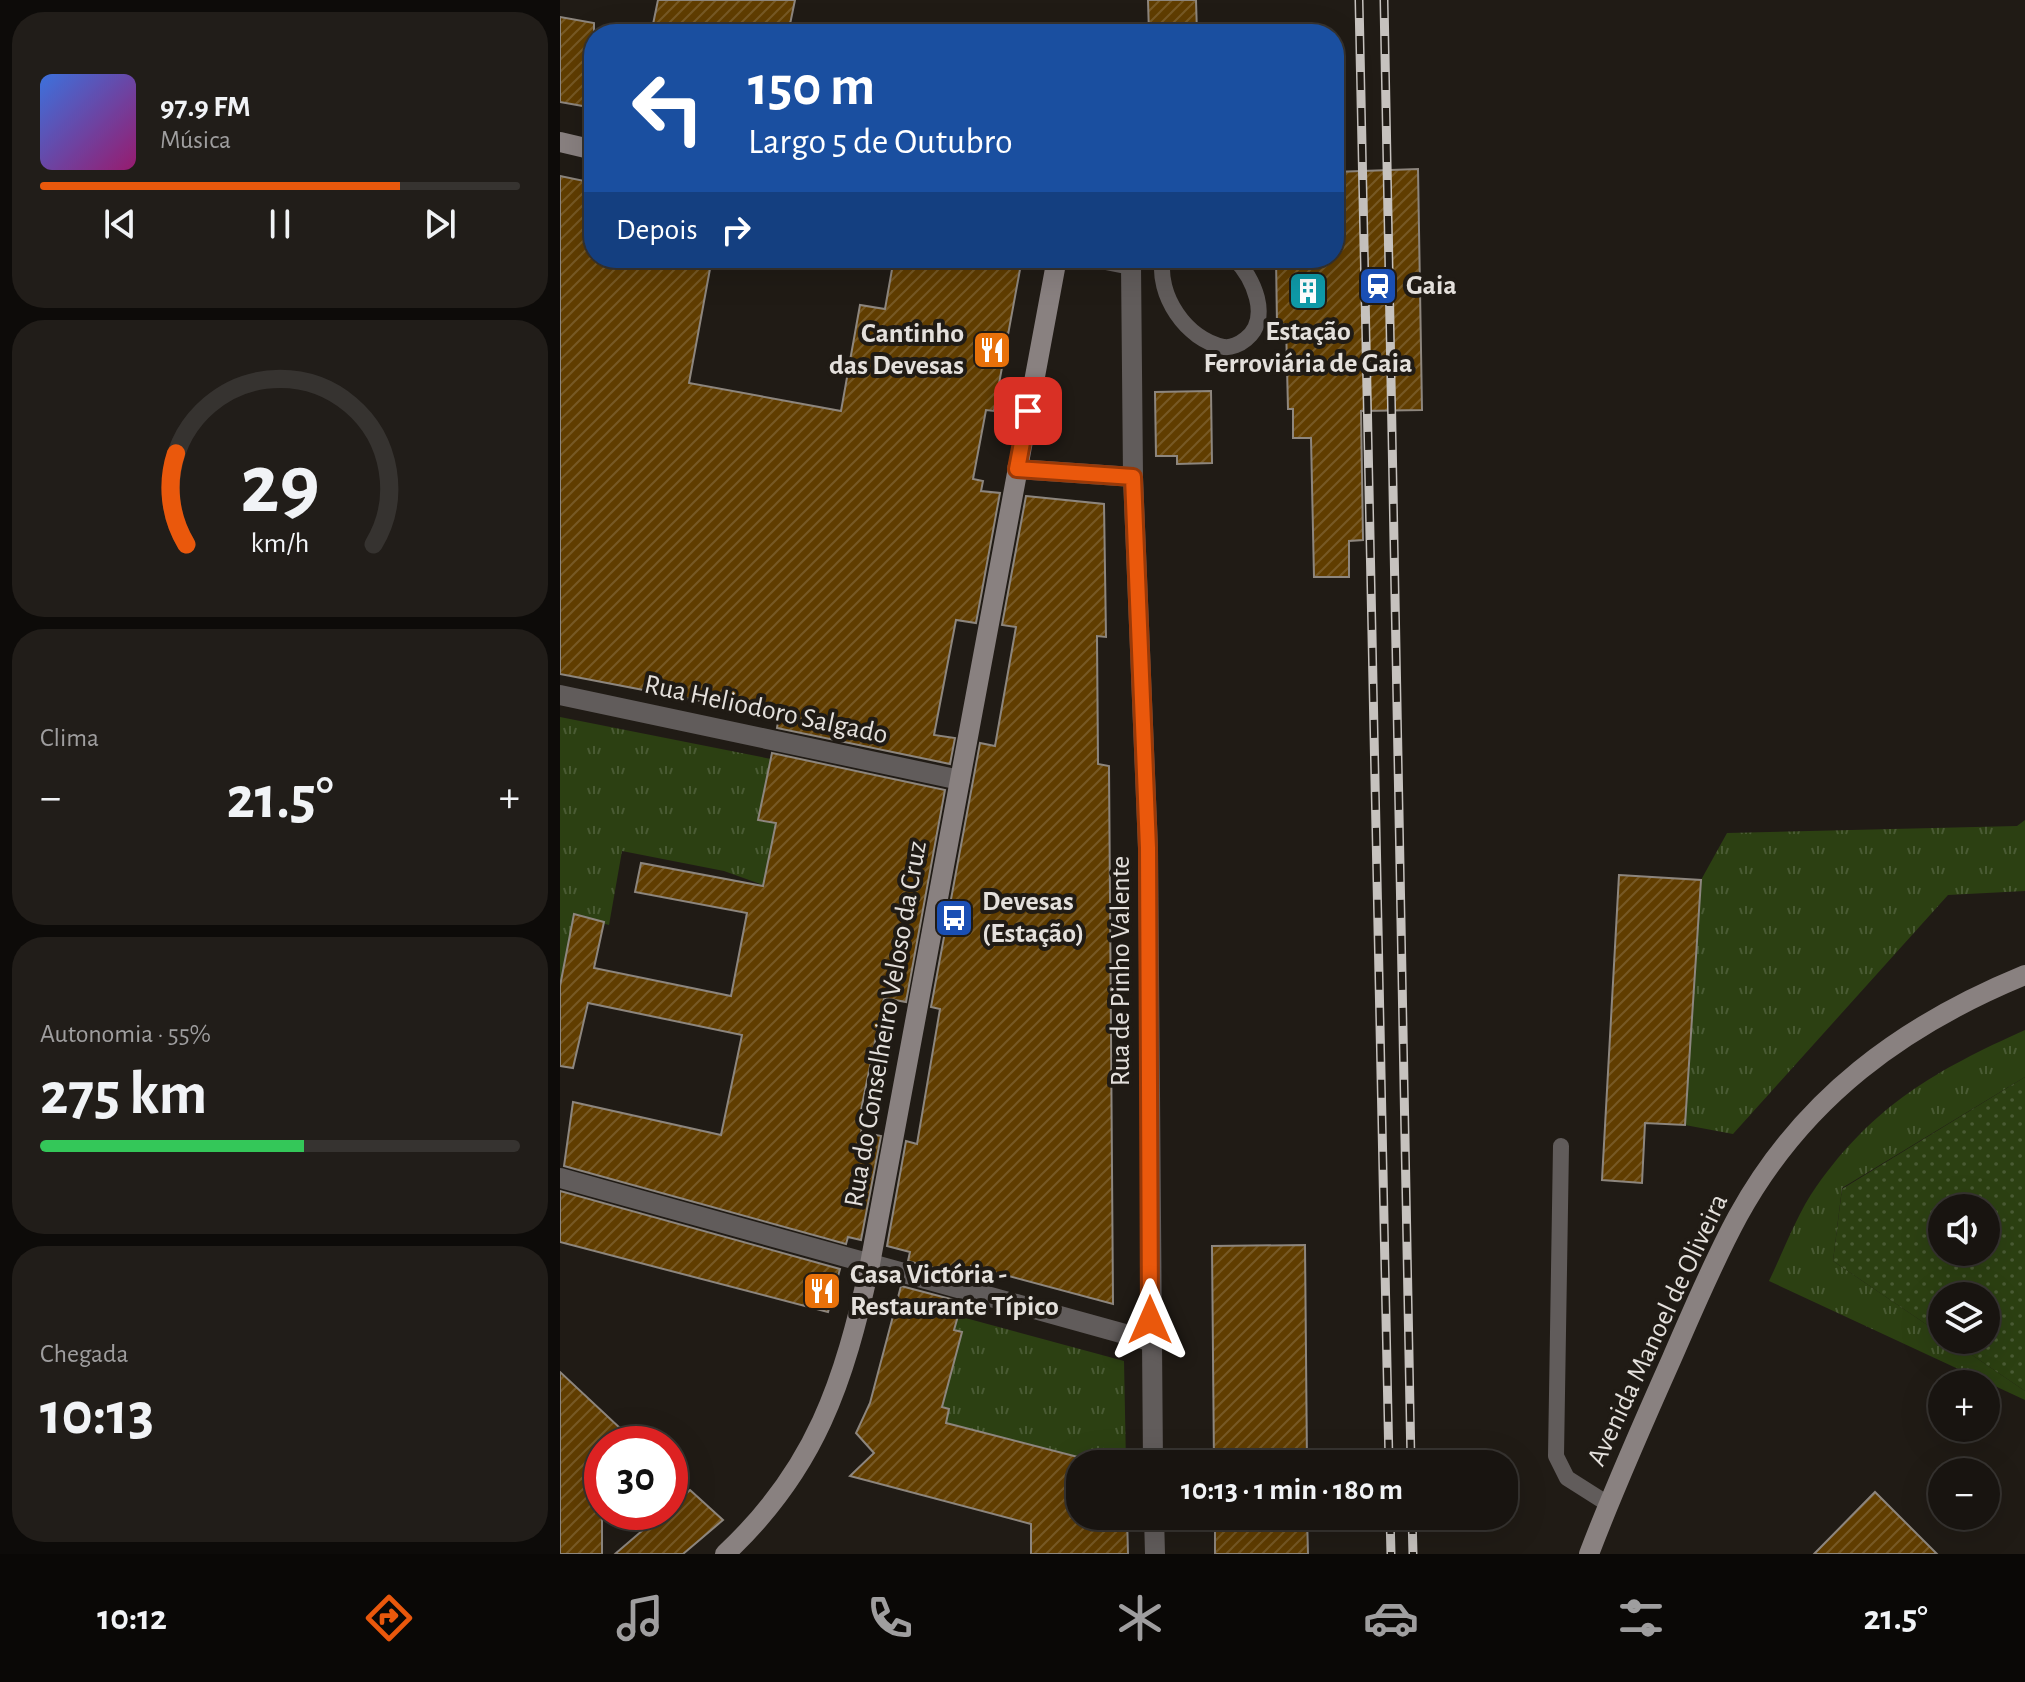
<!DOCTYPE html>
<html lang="pt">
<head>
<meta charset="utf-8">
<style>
  body { margin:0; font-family:"Alegreya Sans",sans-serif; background:#211d19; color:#f1f3f6; height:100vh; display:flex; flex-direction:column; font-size:30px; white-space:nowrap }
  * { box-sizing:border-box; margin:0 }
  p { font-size:26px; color:#9f9e9f }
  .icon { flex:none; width:44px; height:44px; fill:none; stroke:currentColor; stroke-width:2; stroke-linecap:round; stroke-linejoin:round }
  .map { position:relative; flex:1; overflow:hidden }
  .side { display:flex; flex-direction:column; gap:12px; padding:12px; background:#0d0b09; width:560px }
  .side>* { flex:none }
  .hud { position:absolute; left:24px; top:24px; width:760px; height:244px; border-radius:32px; box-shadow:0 8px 32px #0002,0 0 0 2px #363330; background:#1a4fa0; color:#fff; overflow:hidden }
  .tools { position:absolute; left:1368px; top:1194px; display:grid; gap:16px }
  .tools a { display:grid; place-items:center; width:72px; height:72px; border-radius:50%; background:#181410; box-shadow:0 8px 32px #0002,0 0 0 2px #363330; font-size:40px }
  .speed { position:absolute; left:24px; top:1426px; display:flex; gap:16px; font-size:40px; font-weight:700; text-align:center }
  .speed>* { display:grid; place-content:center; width:104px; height:104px; border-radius:50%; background:#181410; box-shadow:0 8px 32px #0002,0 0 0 2px #363330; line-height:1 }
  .speed .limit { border:12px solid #d22; background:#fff; color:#111 }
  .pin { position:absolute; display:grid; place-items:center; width:68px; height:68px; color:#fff; margin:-34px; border-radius:16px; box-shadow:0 4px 12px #0006 }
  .me { position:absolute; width:88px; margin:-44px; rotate:0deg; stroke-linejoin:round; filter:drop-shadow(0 0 6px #0008) }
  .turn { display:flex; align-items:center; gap:28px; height:168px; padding:0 32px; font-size:36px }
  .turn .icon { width:104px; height:104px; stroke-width:2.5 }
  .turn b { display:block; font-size:56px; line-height:68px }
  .then { display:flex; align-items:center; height:76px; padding:0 32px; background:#0003; gap:16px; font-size:30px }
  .big { font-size:60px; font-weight:700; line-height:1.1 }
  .side .card { flex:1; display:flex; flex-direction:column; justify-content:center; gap:12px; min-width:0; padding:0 28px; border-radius:32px; background:#211d19 }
  .side .dial { align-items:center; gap:0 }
  .dial svg { height:208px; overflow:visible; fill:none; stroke:#363330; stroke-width:7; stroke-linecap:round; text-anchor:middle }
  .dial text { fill:#f1f3f6; stroke:none }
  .song { display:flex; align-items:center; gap:24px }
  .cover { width:96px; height:96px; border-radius:12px; background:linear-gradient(135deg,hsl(220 70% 55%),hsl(320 70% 35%)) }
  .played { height:8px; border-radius:4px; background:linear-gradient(90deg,#ea580c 75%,#363330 75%) }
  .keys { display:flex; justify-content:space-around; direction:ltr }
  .heat { display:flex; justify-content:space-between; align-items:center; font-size:44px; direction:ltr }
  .charge { height:12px; border-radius:6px; background:linear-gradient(90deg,#34c759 55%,#363330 0) }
  .trip { position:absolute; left:506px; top:1450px; width:452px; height:80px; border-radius:32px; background:#181410; box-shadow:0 8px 32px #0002,0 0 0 2px #363330; font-weight:700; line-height:80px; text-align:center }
  .menu { display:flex; height:128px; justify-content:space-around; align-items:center; background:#0a0806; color:#9f9e9f }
  .menu .icon { width:56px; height:56px }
  .menu .selected { color:#ea580c }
  .menu b { font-size:36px; color:#f1f3f6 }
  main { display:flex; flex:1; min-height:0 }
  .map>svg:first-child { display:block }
</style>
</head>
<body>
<main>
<section class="side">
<div class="card">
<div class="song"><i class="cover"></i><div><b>97.9 FM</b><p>Música</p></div></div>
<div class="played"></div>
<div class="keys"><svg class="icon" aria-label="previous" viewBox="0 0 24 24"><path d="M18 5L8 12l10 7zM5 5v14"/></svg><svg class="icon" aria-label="pause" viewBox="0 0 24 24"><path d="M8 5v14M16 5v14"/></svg><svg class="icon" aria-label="next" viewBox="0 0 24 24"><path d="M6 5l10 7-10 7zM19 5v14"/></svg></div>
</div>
<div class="card dial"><svg viewBox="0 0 100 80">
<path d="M14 69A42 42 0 1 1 86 69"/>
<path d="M14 69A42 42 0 0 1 10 34" stroke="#ea580c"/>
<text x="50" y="56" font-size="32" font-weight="700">29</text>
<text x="50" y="72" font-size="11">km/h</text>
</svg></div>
<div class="card"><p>Clima</p>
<div class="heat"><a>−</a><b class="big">21.5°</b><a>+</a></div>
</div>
<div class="card"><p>Autonomia · 55%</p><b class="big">275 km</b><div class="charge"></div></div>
<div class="card"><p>Chegada</p><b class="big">10:13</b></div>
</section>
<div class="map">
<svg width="1465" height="1554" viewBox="0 0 1465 1554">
  <defs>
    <pattern id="grass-tufts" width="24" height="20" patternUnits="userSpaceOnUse" patternTransform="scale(2)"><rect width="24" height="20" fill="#2c4012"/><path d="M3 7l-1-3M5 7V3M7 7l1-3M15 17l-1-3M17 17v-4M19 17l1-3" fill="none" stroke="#4a5b34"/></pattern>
    <pattern id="park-dots" width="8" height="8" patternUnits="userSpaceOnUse" patternTransform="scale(2)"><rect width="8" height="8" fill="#2c4012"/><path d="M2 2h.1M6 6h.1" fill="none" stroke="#4a5b34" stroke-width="1.8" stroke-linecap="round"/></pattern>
    <pattern id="building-hatch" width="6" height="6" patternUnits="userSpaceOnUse" patternTransform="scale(2)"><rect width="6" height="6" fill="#603d00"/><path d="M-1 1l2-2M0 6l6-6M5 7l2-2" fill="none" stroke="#775925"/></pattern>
  </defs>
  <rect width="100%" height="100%" fill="#201b15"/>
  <g fill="url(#grass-tufts)">
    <path d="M 0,717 L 211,759 L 199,819 L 216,823 L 203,885 L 164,871 L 62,851 L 49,925 L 14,915 L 0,985 Z"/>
    <path d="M 1465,820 L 1465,891 L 1388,895 L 1173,1134 L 1125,1125 L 1141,880 L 1167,833 L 1457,826 Z"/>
    <path d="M 1465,1030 L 1465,1077 L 1282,1188 L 1273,1261 L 1382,1335 L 1382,1340 L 1390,1340 L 1465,1391 L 1465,1400 L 1209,1281 C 1224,1250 1237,1214 1256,1187 C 1314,1105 1376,1070 1465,1030 Z"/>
    <path d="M 398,1316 L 564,1361 L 566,1464 L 545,1464 L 386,1423 L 389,1410 L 382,1407 L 402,1332 L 394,1330 Z"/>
  </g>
  <path fill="url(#park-dots)" fill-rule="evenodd" d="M 1465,1077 L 1465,1391 L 1390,1340 L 1426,1340 L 1426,1296 L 1382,1296 L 1382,1335 L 1273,1261 L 1282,1189 ZM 1382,1208 L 1426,1208 L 1426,1252 L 1382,1252 Z"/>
  <g fill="url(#building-hatch)" stroke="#8d867e" stroke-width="2">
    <path d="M 98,0 L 235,0 L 228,34 L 91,34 Z"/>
    <path d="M 588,0 L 636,0 L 637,34 L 589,34 Z"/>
    <path d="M 0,17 L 34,23 L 34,108 L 0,102 Z"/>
    <path d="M 858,169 L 862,410 L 801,411 L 803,540 L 789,541 L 789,577 L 754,577 L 751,438 L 733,438 L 733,409 L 728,409 L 726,324 L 717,324 L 716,258 L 774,258 L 774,172 Z"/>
    <path d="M 0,176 L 34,183 L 34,258 L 152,258 L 129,383 L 281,411 L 300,305 L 325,309 L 334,258 L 429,258 L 461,264 L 434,411 L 426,410 L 413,479 L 423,481 L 421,491 L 440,493 L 416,623 L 396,620 L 374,735 L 395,738 L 390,764 L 217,728 L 219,716 L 0,674 Z"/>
    <path d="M 651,391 L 652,463 L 617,464 L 617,456 L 596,456 L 595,392 Z"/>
    <path d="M 466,496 L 544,504 L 546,637 L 537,636 L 538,764 L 549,766 L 553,1304 L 411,1266 L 408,1277 L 348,1261 L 350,1252 L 327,1246 L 346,1141 L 357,1144 L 380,1009 L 371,1007 L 420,743 L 435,746 L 456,627 L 442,625 Z"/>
    <path d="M 212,753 L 385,790 L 346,1002 L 324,998 L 301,1110 L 304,1111 L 301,1132 L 321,1136 L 301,1240 L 288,1237 L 286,1244 L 4,1166 L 13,1102 L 161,1135 L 182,1035 L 28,1003 L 13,1068 L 0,1066 L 0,986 L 14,914 L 44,922 L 34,968 L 171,996 L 187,913 L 75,892 L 81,863 L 203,886 L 216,823 L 198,820 Z"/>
    <path d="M 1059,875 L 1141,880 L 1125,1125 L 1085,1123 L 1082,1183 L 1042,1180 Z"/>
    <path d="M 0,1191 L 280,1269 L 268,1312 L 0,1242 Z"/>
    <path d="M 745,1245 L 747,1464 L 654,1464 L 652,1246 Z"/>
    <path d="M 341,1286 L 402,1302 L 394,1330 L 402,1332 L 382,1407 L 389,1409 L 386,1423 L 545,1464 L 520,1464 L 520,1516 L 567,1516 L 568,1554 L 471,1554 L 471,1524 L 290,1476 L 314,1453 L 296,1433 L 310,1403 Z"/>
    <path d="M 0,1372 L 77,1444 L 42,1444 L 42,1554 L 0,1554 Z"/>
    <path d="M 130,1490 L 163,1520 L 123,1554 L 55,1554 L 104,1512 L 110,1512 L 110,1507 Z"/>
    <path d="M 1315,1492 L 1377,1554 L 1254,1554 Z"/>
    <path d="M 655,1516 L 747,1516 L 748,1554 L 655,1554 Z"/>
  </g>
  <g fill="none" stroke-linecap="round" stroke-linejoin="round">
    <g stroke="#615c5b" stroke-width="16">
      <path d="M 603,258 C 596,294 626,340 664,347 C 671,348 680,344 686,339 C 712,318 693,277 674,258"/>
      <path d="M 1001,1146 L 996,1456 L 1007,1478 L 1048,1504"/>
    </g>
    <g stroke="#615c5b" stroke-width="20">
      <path d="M 457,469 L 573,477 L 571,265 L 536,258"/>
      <path d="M 573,477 L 588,848 L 593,1464"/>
      <path d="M 0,695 L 400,780"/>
      <path d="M 0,1178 L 590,1341"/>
      <path d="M 594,1516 L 595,1554"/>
    </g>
    <g stroke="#898180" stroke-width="20">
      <path d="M 0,142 L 34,150"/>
      <path d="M 165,1554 C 256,1469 284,1382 310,1264 L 497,258"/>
      <path d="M 1029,1554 C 1054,1488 1083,1423 1112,1358 C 1133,1310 1153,1262 1178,1216 C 1243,1098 1343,1025 1465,975"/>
    </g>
    <g stroke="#c6c2be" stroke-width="9">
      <g id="rail">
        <path d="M 799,0 L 829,1464"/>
        <path d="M 824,0 L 851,1464"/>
        <path d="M 830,1516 L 831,1554"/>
        <path d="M 852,1516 L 853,1554"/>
      </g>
    </g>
    <use href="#rail" stroke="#201b15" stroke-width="6" stroke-dasharray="18" stroke-linecap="butt"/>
  </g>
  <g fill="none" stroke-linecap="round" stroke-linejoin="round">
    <g stroke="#983908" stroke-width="20">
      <path id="route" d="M 468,411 L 457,469 L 573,477 L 588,848 L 590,1320"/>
    </g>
    <use href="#route" stroke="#ea580c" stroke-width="14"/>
  </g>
  <defs>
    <g id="station-square" transform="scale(2)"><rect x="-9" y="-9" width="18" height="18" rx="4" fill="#1a4fb4" stroke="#201b15"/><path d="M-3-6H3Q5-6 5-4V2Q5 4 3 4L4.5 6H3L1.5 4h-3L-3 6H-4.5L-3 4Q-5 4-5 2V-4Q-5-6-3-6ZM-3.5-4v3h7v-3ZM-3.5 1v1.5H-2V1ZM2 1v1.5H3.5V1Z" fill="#fff"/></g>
    <g id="building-square" transform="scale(2)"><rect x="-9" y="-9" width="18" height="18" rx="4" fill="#0f9aa8" stroke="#201b15"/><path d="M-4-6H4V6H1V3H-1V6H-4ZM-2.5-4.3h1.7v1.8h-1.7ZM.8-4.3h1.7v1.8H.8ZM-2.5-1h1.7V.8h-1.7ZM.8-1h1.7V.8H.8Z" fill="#fff"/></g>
    <g id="restaurant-square" transform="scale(2)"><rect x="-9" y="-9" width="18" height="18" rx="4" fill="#e8710a" stroke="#201b15"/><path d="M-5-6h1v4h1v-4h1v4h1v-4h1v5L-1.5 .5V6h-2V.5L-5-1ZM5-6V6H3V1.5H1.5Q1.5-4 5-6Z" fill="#fff"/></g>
    <g id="bus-square" transform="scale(2)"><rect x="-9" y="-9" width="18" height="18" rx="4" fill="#1a4fb4" stroke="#201b15"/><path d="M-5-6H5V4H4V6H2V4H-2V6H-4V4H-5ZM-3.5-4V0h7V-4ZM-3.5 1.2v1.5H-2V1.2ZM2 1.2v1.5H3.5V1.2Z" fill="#fff"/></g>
  </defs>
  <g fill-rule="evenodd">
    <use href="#station-square" x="818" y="286"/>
    <use href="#building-square" x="748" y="291"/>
    <use href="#restaurant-square" x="432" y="350"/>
    <use href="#bus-square" x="394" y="918"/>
    <use href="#restaurant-square" x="262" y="1291"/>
  </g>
  <g text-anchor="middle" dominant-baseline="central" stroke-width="8" stroke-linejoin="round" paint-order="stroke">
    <g font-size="28" font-weight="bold" fill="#e4e0dc" stroke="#201b15" text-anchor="start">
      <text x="846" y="286">Gaia</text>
      <text x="748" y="332" text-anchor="middle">Estação<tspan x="748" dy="32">Ferroviária de Gaia</tspan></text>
      <text x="404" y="334" text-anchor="end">Cantinho<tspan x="404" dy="32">das Devesas</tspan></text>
      <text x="422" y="902">Devesas<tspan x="422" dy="32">(Estação)</tspan></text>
      <text x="290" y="1275">Casa Victória -<tspan x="290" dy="32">Restaurante Típico</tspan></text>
    </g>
    <g font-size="28" fill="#e4e0dc" stroke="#201b15">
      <text transform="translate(206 710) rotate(12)">Rua Heliodoro Salgado</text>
      <text transform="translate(561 971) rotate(-90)">Rua de Pinho Valente</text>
      <text transform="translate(326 1024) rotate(-80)">Rua do Conselheiro Veloso da Cruz</text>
      <text transform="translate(1098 1330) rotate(-65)">Avenida Manoel de Oliveira</text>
    </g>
  </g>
</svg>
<div class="tools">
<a><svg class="icon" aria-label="sound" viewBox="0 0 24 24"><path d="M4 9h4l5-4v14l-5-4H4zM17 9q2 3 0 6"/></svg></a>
<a><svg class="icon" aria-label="layers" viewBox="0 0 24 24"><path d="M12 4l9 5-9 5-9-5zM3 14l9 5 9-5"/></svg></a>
<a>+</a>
<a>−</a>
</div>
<div class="speed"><div class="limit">30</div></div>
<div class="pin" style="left:468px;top:411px;background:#d93025"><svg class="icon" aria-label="arrive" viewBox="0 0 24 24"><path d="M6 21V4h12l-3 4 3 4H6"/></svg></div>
<svg class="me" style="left:590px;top:1320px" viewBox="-20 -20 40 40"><path d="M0-17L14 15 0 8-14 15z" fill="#ea580c" stroke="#fff" stroke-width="4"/></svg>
<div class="trip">10:13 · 1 min · 180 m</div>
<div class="hud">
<div class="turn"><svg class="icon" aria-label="left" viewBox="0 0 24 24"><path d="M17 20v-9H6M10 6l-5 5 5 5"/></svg><div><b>150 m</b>Largo 5 de Outubro</div></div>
<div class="then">Depois<svg class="icon" aria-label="right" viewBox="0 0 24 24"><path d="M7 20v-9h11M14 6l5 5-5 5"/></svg></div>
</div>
</div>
</main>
<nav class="menu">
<b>10:12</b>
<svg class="icon selected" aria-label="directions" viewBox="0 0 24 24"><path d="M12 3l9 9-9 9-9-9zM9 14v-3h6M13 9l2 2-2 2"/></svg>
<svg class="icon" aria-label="music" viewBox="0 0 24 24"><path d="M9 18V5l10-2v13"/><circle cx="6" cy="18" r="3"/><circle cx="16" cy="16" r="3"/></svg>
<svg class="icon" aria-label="phone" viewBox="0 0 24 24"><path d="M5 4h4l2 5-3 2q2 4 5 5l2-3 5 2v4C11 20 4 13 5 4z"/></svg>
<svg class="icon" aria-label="climate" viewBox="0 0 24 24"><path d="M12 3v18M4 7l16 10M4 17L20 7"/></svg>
<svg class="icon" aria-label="car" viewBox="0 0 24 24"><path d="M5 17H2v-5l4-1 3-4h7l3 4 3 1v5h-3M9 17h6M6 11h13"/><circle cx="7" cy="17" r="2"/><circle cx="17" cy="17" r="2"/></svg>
<svg class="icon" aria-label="filters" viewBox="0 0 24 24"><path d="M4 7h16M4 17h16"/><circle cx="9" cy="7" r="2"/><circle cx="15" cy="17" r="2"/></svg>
<b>21.5°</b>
</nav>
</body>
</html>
